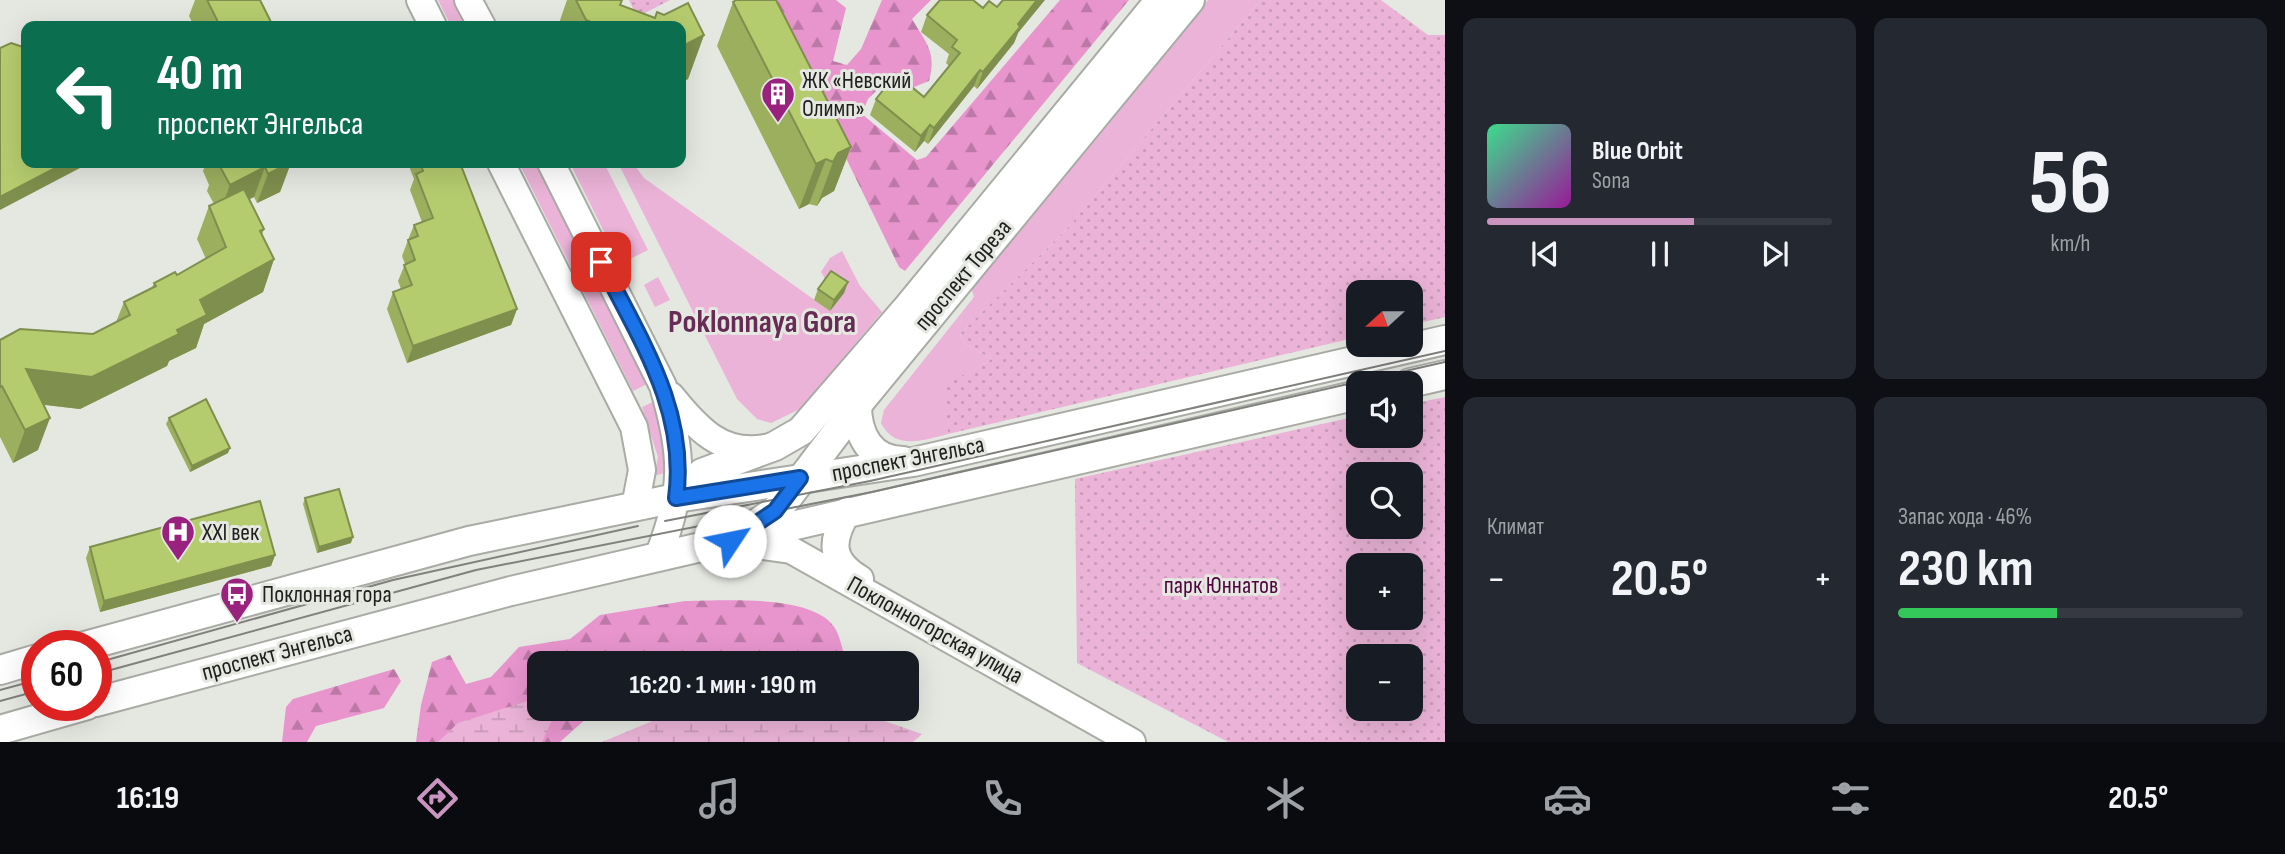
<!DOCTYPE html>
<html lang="ru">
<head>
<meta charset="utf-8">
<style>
  body { margin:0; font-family:"Sofia Sans Condensed",sans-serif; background:#242831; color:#f1f3f6; height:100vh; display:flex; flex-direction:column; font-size:26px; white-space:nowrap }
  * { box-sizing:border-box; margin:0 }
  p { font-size:23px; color:#9ea1a6 }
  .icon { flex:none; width:38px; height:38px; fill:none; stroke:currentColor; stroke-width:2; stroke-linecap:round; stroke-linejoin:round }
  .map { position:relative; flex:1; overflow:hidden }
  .side { display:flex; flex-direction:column; gap:18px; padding:18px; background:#0d0f14; width:840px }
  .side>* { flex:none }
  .banner { position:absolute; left:21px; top:21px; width:665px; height:147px; border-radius:14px; box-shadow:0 7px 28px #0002; background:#0b6e4f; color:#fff; overflow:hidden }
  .needle { width:46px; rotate:249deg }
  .fabs { position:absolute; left:1346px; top:280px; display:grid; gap:14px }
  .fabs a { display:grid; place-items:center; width:77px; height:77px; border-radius:14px; background:#171b24; box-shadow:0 7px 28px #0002; font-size:35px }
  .speed { position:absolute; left:21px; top:630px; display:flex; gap:14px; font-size:35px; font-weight:700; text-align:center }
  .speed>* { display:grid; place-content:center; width:91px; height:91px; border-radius:50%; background:#171b24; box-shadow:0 7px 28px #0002; line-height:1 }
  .speed .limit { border:10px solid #d22; background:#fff; color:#111 }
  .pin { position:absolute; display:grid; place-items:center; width:60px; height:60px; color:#fff; margin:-30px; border-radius:14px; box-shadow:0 4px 10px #0006 }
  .me { position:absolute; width:77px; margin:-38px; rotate:56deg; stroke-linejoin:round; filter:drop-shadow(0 0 5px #0008) }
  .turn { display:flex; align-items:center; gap:24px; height:147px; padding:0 21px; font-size:32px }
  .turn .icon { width:91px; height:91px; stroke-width:2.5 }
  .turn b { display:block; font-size:49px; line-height:60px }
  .big { font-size:52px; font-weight:700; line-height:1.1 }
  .side .widget { flex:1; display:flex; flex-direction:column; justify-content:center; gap:10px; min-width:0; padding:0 24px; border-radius:14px; background:#242831 }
  .side .dial { align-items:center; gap:0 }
  .dial b { font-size:91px; line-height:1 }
  .song { display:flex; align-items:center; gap:21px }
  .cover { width:84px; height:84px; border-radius:10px; background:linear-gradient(135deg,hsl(150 70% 55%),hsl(300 70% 35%)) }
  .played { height:7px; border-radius:4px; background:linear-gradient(90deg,#c995c0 60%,#363941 60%) }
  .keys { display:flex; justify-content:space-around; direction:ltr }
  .heat { display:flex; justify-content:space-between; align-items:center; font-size:38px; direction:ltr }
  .charge { height:10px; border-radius:5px; background:linear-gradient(90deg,#34c759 46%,#363941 0) }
  .side .tiles { flex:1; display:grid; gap:18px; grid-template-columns:repeat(2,1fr) }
  .trip { position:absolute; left:527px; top:651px; width:392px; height:70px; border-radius:14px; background:#171b24; box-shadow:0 7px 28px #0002; font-weight:700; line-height:70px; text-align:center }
  .tabs { display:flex; height:112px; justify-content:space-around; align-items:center; background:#090b0e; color:#9ea1a6 }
  .tabs .icon { width:49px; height:49px }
  .tabs .on { color:#c995c0 }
  .tabs b { font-size:32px; color:#f1f3f6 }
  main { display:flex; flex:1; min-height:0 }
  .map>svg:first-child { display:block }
</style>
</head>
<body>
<main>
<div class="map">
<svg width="1445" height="742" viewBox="0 0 1445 742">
  <defs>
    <pattern id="forest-firs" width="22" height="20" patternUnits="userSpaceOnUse" patternTransform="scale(1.75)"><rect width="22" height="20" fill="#e895ce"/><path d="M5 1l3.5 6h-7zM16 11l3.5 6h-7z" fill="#bc79a7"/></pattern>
    <pattern id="wetland-marsh" width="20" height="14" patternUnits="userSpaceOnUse" patternTransform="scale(1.75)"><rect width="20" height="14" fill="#eab3d7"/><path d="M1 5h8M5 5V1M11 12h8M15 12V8" fill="none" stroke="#c89ab8"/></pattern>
    <pattern id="park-dots" width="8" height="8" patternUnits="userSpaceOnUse" patternTransform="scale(1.75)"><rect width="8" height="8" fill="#eab3d7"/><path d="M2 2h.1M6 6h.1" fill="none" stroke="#c89ab8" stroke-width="1.8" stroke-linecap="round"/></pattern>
  </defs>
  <rect width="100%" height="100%" fill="#e5e7e1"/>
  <g fill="#eab3d7">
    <path d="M 438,0 L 456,0 L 469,26 L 451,26 Z"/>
    <path d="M 1208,0 L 1261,0 L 1066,230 L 960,334 L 965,344 L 992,359 L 946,385 L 948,434 C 924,440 895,451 881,423 L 884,410 L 974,297 L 971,287 Z"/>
    <path d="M 519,163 L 537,163 L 647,384 L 633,391 Z"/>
    <path d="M 570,163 L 604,163 L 648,250 L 620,264 Z"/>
    <path d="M 618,163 L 633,163 L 644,178 L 830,311 L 827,282 L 821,272 L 830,258 L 842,251 L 860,286 L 882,312 L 800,409 L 771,423 L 757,419 L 737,399 Z"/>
    <path d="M 658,277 L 670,300 L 655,307 L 644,285 Z"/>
    <path d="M 655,401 L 664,432 L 667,472 L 654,476 L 658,457 L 642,407 Z"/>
  </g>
  <g fill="url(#forest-firs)">
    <path d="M 769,0 L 836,0 L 846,8 L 833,61 L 847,65 L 861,49 L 882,0 L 931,0 L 912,19 C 926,43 937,52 929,81 L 909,89 L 887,80 L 868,99 L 862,114 L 917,160 L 926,157 L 1060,0 L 1129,0 L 905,271 L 899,267 Z"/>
    <path d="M 685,601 C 722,601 817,593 836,630 C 841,640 843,652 846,662 L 539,663 L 539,709 L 597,709 L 560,742 L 416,742 L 421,705 L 432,662 L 450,655 L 466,684 L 491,677 L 519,647 L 570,639 L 600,615 Z"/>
    <path d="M 394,669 L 401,681 L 384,708 L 316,726 L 307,742 L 282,742 L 286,707 L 293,699 Z"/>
  </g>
  <g fill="url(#wetland-marsh)">
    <path d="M 537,698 L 539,709 L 557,709 L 542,742 L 438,742 L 458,723 Z"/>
    <path d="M 681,709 L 850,709 L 922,734 L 913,742 L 602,742 Z"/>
  </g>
  <g fill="url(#park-dots)" fill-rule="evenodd">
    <path d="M 629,0 L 670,0 L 637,17 Z"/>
    <path d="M 1261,0 L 1381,0 L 1428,35 L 1445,35 L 1445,317 L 1411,325 L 1410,292 L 1358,292 L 1358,337 L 948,434 L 945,385 L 992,359 L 965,344 L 960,334 L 1066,230 Z"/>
    <path d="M 1445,397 L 1445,742 L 1228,742 L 1077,663 L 1075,479 L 1358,416 L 1358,436 L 1410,436 L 1411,404 ZM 1358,474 L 1410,474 L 1410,527 L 1358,527 ZM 1358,565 L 1410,565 L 1410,618 L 1358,618 ZM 1358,656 L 1410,656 L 1410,709 L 1358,709 Z"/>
  </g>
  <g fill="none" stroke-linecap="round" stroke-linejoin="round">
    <g stroke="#a9aba5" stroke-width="30">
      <g id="secondary">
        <path d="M 420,0 L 433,26"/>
        <path d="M 468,0 L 482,26"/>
        <path d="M 501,163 L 634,427 L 642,470 L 635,507"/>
        <path d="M 551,163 L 663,386 C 683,456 685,489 658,557"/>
        <path d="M 671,396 C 696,427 721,456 765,448"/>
        <path d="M 848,511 C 831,539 828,560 860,579"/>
        <path d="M 735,542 L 791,550 L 1132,742"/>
      </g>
    </g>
    <g stroke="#a9aba5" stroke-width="32">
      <g id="primary">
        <path d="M 1410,383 L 1445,375"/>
        <path d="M 857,405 C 857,434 870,461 903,461"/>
        <path d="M 676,498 L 702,473 L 775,446 L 801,431 L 909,306 L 1160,0"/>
        <path d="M 747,530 L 775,511 L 788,497 L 862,399 L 1190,0"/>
        <path d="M 85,646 L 469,541 L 676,498 L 913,462 L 1445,340"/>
        <path d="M 0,670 L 37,659"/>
        <path d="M 96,702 L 511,591 L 1358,395"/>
        <path d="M 0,730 L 87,705"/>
      </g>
    </g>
    <use href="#secondary" stroke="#fff" stroke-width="26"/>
    <use href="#primary" stroke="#fff" stroke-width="28"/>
    <g stroke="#80817d" stroke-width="2">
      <path d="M 665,521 L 870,481 L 1445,351"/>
      <path d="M 96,663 L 393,580 L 638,526"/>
      <path d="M 96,674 L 476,570 L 872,492 L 1445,362"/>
      <path d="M 0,690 L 37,680"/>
      <path d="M 0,701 L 37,691"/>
    </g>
  </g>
  <g fill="#9caf5f">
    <path d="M 195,0 L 260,0 L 273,26 L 194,26 L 189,16 Z"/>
    <path d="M 567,0 L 622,0 L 620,5 L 655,18 L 657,12 L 664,15 L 688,3 L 704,35 L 688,79 L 681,83 L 681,26 L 558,26 Z"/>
    <path d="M 733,2 L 851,147 L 834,191 L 822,198 L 817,206 L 809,204 L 799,209 L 717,46 Z"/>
    <path d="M 983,8 L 1018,33 L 1014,43 L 977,89 L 974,86 L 928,144 L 924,141 L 915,152 L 870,115 L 876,99 L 924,97 L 949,66 L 946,63 L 949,54 L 921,32 L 927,15 Z"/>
    <path d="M 206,163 L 299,163 L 289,168 L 280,192 L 257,203 L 254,197 L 249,199 L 264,229 L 262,235 L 274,259 L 263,292 L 204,324 L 196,348 L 169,361 L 167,366 L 80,409 L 44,405 L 38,450 L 13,463 L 0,437 L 0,340 L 93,334 L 116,322 L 124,302 L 152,288 L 154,283 L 177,275 L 206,259 L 197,239 L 209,206 L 214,204 L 207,191 L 209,185 L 203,171 Z"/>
    <path d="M 412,163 L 460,163 L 517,309 L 511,325 L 407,363 L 387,309 L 393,292 L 401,289 L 398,281 L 405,264 L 402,256 L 408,240 L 414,225 L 422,222 L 410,190 L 414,179 L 410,169 Z"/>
    <path d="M 848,282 L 844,293 L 830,311 L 814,300 L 818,289 Z"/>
    <path d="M 169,418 L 228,453 L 190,472 L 166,424 Z"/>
    <path d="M 305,498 L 351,543 L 317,553 L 303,504 Z"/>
    <path d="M 90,547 L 275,555 L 271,566 L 100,612 L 86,558 Z"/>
  </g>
  <g fill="#7f8f4d">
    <path d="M 1037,0 L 1045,0 L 1018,33 L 1014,43 L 977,89 L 983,72 L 1018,24 Z"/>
    <path d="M 704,35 L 688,79 L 681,83 L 681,47 Z"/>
    <path d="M 980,70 L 974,86 L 928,144 L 934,128 Z"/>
    <path d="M 930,125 L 924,141 L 915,152 L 921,136 Z"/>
    <path d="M 851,147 L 834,191 L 822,198 L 817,206 L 833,162 L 838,153 Z"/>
    <path d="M 826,159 L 809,204 L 799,209 L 816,164 Z"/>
    <path d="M 65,163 L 82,163 L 80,168 L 0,210 L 0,197 Z"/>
    <path d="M 277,163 L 299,163 L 289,168 L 280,192 L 257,203 L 268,174 Z"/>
    <path d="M 265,167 L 254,197 L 219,214 L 230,185 Z"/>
    <path d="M 274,259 L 263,292 L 204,324 L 196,348 L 169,361 L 167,366 L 80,409 L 14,401 L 26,369 L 177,330 L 200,300 Z"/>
    <path d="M 848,282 L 844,293 L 830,311 L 834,300 Z"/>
    <path d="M 517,309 L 511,325 L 407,363 L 413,346 Z"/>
    <path d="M 50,418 L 38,450 L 13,463 L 25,430 Z"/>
    <path d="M 230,448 L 228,453 L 190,472 L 192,466 Z"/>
    <path d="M 353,537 L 351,543 L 317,553 L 319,547 Z"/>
    <path d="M 275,555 L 271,566 L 100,612 L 104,601 Z"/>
  </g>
  <g fill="#b5cc6e" stroke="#7f8f4d" stroke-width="2">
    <path d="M 207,0 L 260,0 L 273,26 L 220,26 Z"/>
    <path d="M 576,0 L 622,0 L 620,5 L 655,18 L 657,12 L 664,15 L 688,3 L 704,35 L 681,47 L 681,26 L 595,26 L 596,24 L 586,20 Z"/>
    <path d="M 736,0 L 776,0 L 851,147 L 838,153 L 833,162 L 826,159 L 816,164 L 733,2 Z"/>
    <path d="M 940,0 L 973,0 L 983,8 L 989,1 L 997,7 L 1003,0 L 1037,0 L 1018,24 L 1020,27 L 983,72 L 980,70 L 934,128 L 930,125 L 921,136 L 876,99 L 896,74 L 924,97 L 960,53 L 952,47 L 957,40 L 927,15 Z"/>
    <path d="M 11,43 L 26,48 L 26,163 L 65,163 L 0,197 L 0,48 Z"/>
    <path d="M 218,163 L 290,163 L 268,174 L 265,167 L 230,185 Z"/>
    <path d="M 420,163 L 460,163 L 517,309 L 413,346 L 393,292 L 412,285 L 404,265 L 415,260 L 408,240 L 418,236 L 414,225 L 433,218 L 416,174 L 423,171 Z"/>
    <path d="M 244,189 L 264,229 L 260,231 L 274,259 L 200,300 L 207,315 L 177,330 L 179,334 L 92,377 L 26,369 L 50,418 L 25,430 L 2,386 L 0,387 L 0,340 L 20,329 L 93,334 L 130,315 L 124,302 L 156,286 L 154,283 L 175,272 L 177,275 L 226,247 L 209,206 Z"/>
    <path d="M 831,271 L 848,282 L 834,300 L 818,289 Z"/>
    <path d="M 206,399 L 230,448 L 192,466 L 169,418 Z"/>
    <path d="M 339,489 L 353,537 L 319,547 L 305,498 Z"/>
    <path d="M 260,501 L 275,555 L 104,601 L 90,547 Z"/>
  </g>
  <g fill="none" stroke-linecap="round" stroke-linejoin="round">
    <g stroke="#114b97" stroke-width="18">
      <path id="route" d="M 601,262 C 639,338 688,410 676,498 L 800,478 L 775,511 L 730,541"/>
    </g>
    <use href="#route" stroke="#1a73e8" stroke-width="12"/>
  </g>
  <defs>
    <g id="building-pin" transform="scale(1.75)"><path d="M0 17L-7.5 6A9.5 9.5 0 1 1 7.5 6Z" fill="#98227d" stroke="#e5e7e1"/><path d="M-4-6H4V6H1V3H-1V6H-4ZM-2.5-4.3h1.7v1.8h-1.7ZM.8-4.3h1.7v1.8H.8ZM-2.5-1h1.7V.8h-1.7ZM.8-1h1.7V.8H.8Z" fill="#fff"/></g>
    <g id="hospital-pin" transform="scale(1.75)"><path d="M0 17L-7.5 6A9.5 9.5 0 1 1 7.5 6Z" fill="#98227d" stroke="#e5e7e1"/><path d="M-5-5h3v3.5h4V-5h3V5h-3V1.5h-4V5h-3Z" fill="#fff"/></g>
    <g id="bus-pin" transform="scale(1.75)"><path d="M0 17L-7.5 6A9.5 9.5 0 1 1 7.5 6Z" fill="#98227d" stroke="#e5e7e1"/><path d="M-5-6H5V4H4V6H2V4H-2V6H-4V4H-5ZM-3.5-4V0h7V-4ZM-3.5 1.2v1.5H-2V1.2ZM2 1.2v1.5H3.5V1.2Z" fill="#fff"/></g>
  </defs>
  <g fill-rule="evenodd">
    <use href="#building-pin" x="778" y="94"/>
    <use href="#hospital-pin" x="178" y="532"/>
    <use href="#bus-pin" x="237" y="594"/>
  </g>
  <g text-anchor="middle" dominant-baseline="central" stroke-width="6" stroke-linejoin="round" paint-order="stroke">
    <g font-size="24" fill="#20211f" stroke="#e5e7e1" text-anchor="start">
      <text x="802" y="80">ЖК «Невский<tspan x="802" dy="28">Олимп»</tspan></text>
      <text x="202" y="532">XXI век</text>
      <text x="262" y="594">Поклонная гора</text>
    </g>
    <g font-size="24" fill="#20211f" stroke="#e5e7e1">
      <text transform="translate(963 275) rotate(-50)">проспект Тореза</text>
      <text transform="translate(908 459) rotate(-11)">проспект Энгельса</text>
      <text transform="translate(935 630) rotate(29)">Поклонногорская улица</text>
      <text transform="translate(277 653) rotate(-15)">проспект Энгельса</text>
    </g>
    <g font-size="24" fill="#4f043f" stroke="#e5e7e1">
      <text x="1221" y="585">парк Юннатов</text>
    </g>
    <g font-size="32" font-weight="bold" fill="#662c56" stroke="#e5e7e1">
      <text x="762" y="322">Poklonnaya Gora</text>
    </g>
  </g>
</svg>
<div class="fabs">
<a><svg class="needle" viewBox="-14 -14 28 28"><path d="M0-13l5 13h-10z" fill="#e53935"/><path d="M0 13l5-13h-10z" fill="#9ea1a6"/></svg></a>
<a><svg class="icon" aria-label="sound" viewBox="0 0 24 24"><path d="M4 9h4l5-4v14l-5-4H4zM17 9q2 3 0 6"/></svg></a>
<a><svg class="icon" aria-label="search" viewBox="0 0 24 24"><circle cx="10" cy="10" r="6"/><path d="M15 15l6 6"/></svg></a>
<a>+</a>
<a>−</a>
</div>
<div class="speed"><div class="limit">60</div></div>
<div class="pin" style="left:601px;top:262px;background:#d93025"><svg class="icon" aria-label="arrive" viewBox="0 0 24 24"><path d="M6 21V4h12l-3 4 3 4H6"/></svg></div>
<svg class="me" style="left:730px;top:541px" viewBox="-20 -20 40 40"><circle r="19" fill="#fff"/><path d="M0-13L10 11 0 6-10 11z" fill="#1a73e8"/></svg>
<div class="trip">16:20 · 1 мин · 190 m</div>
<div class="banner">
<div class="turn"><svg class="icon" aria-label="left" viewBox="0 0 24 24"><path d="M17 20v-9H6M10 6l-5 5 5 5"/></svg><div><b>40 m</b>проспект Энгельса</div></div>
</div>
</div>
<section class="side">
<div class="tiles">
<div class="widget">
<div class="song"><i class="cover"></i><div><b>Blue Orbit</b><p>Sona</p></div></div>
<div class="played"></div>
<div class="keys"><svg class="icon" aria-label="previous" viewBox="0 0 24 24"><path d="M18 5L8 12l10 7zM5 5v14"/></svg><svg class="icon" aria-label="pause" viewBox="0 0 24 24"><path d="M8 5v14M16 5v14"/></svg><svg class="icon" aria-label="next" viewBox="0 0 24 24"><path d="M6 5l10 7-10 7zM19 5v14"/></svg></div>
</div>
<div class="widget dial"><b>56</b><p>km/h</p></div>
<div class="widget"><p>Климат</p>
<div class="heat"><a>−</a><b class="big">20.5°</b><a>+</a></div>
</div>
<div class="widget"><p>Запас хода · 46%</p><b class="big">230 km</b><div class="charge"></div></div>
</div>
</section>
</main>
<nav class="tabs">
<b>16:19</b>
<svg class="icon on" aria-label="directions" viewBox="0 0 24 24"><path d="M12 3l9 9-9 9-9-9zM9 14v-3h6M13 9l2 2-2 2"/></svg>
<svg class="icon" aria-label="music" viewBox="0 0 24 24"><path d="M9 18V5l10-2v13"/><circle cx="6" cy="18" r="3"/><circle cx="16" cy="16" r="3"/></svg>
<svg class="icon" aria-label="phone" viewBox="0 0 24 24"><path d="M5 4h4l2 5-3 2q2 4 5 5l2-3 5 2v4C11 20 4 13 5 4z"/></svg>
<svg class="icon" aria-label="climate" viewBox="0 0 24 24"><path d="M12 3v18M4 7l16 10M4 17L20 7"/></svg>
<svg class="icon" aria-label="car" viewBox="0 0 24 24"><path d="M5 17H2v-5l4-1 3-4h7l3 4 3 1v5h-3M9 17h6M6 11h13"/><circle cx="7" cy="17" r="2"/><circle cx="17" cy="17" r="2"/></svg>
<svg class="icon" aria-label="filters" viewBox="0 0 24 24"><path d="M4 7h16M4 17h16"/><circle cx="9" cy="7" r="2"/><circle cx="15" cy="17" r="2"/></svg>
<b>20.5°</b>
</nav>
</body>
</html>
